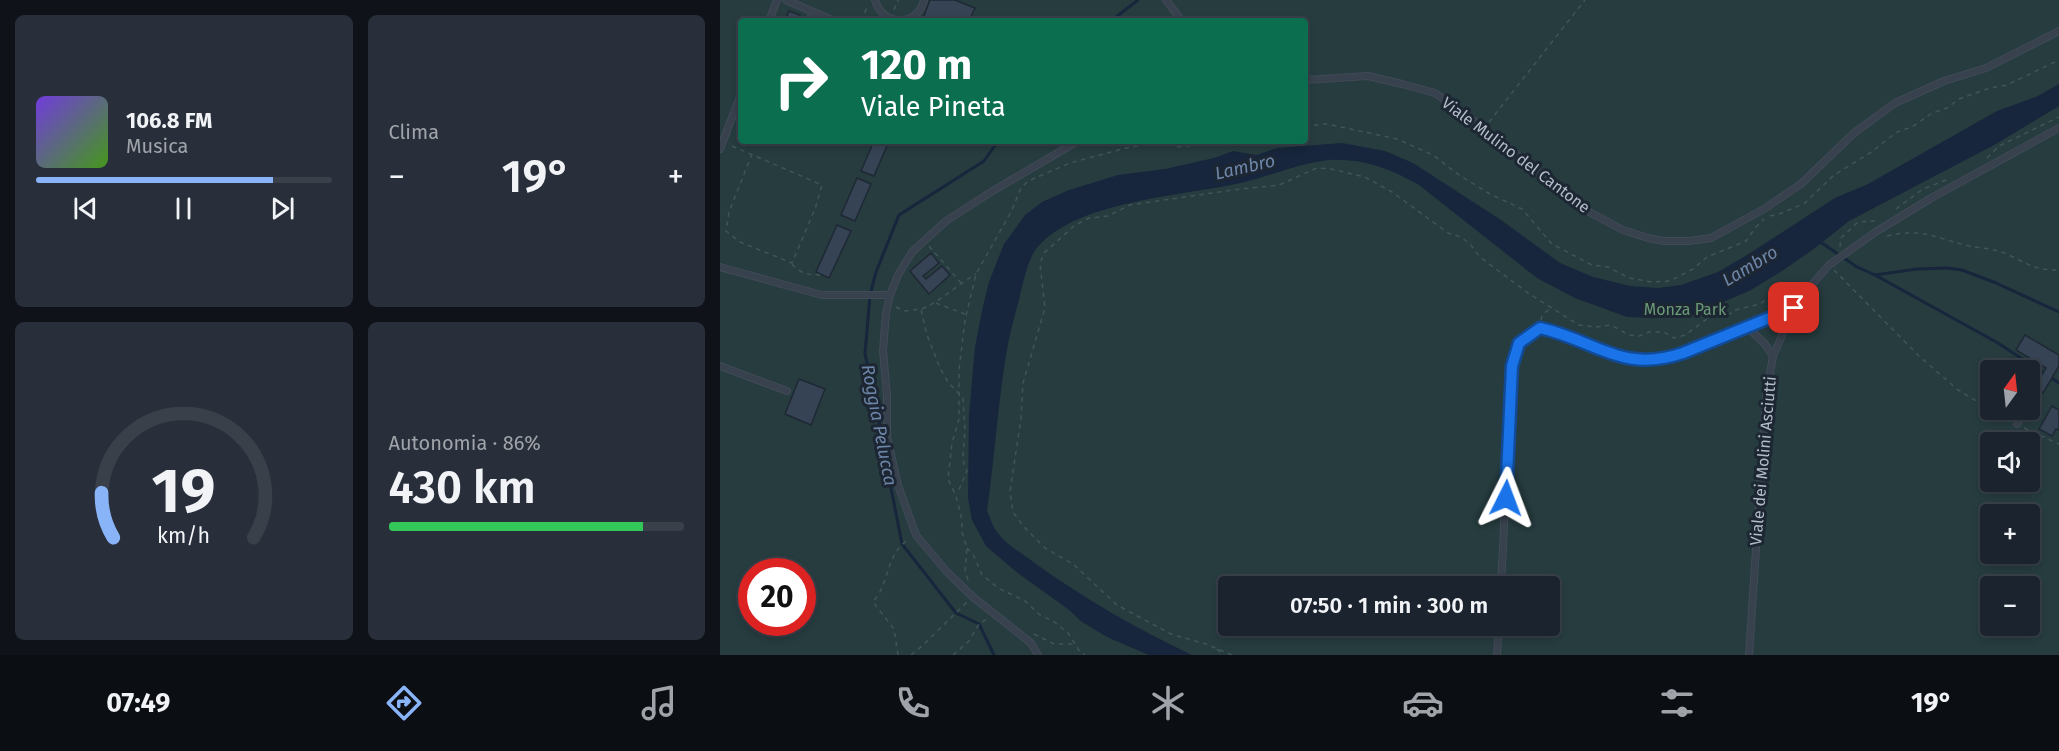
<!DOCTYPE html>
<html lang="it">
<head>
<meta charset="utf-8">
<style>
  body { margin:0; font-family:"Fira Sans",sans-serif; background:#282f3a; color:#f1f3f6; height:100vh; display:flex; flex-direction:column; font-size:22px; white-space:nowrap }
  * { box-sizing:border-box; margin:0 }
  p { font-size:20px; color:#a0a4aa }
  .icon { flex:none; width:33px; height:33px; fill:none; stroke:currentColor; stroke-width:2; stroke-linecap:round; stroke-linejoin:round }
  .map { position:relative; flex:1; overflow:hidden }
  .sheet { display:flex; flex-direction:column; gap:15px; padding:15px; background:#0f1319; width:720px }
  .sheet>* { flex:none }
  .guide { position:absolute; left:18px; top:18px; width:570px; height:126px; border-radius:6px; box-shadow:0 3px 9px #0003,0 0 0 2px #39404a; background:#0b6e4f; color:#fff; overflow:hidden }
  .needle { width:39px; rotate:15deg }
  .controls { position:absolute; left:1260px; top:360px; display:grid; gap:12px }
  .controls a { display:grid; place-items:center; width:60px; height:60px; border-radius:6px; background:#1b232e; box-shadow:0 3px 9px #0003,0 0 0 2px #39404a; font-size:30px }
  .speed { position:absolute; left:18px; top:558px; display:flex; gap:12px; font-size:30px; font-weight:700; text-align:center }
  .speed>* { display:grid; place-content:center; width:78px; height:78px; border-radius:50%; background:#1b232e; box-shadow:0 3px 9px #0003,0 0 0 2px #39404a; line-height:1 }
  .speed .limit { border:9px solid #d22; background:#fff; color:#111 }
  .pin { position:absolute; display:grid; place-items:center; width:51px; height:51px; color:#fff; margin:-26px; border-radius:12px; box-shadow:0 3px 9px #0006 }
  .me { position:absolute; width:66px; margin:-33px; rotate:3deg; stroke-linejoin:round; filter:drop-shadow(0 0 4px #0008) }
  .turn { display:flex; align-items:center; gap:21px; height:126px; padding:0 24px; font-size:27px }
  .turn .icon { width:78px; height:78px; stroke-width:2.5 }
  .turn b { display:block; font-size:42px; line-height:51px }
  .big { font-size:45px; font-weight:600; line-height:1.1 }
  .sheet .card { flex:1; display:flex; flex-direction:column; justify-content:center; gap:9px; min-width:0; padding:0 21px; border-radius:9px; background:#282f3a }
  .sheet .dial { align-items:center; gap:0 }
  .dial svg { height:156px; overflow:visible; fill:none; stroke:#39404a; stroke-width:7; stroke-linecap:round; text-anchor:middle }
  .dial text { fill:#f1f3f6; stroke:none }
  .song { display:flex; align-items:center; gap:18px }
  .cover { width:72px; height:72px; border-radius:9px; background:linear-gradient(135deg,hsl(260 70% 55%),hsl(100 70% 35%)) }
  .played { height:6px; border-radius:3px; background:linear-gradient(90deg,#8ab4f8 80%,#39404a 80%) }
  .keys { display:flex; justify-content:space-around; direction:ltr }
  .heat { display:flex; justify-content:space-between; align-items:center; font-size:33px; direction:ltr }
  .charge { height:9px; border-radius:4px; background:linear-gradient(90deg,#34c759 86%,#39404a 0) }
  .sheet .tiles { flex:1; display:grid; gap:15px; grid-template-columns:repeat(2,1fr) }
  .trip { position:absolute; left:498px; top:576px; width:342px; height:60px; border-radius:6px; background:#1b232e; box-shadow:0 3px 9px #0003,0 0 0 2px #39404a; font-weight:600; line-height:60px; text-align:center }
  .tabs { display:flex; height:96px; justify-content:space-around; align-items:center; background:#0b0e12; color:#a0a4aa }
  .tabs .icon { width:42px; height:42px }
  .tabs .current { color:#8ab4f8 }
  .tabs b { font-size:27px; color:#f1f3f6 }
  main { display:flex; flex:1; min-height:0 }
  .map>svg:first-child { display:block }
</style>
</head>
<body>
<main>
<section class="sheet">
<div class="tiles">
<div class="card">
<div class="song"><i class="cover"></i><div><b>106.8 FM</b><p>Musica</p></div></div>
<div class="played"></div>
<div class="keys"><svg class="icon" aria-label="previous" viewBox="0 0 24 24"><path d="M18 5L8 12l10 7zM5 5v14"/></svg><svg class="icon" aria-label="pause" viewBox="0 0 24 24"><path d="M8 5v14M16 5v14"/></svg><svg class="icon" aria-label="next" viewBox="0 0 24 24"><path d="M6 5l10 7-10 7zM19 5v14"/></svg></div>
</div>
<div class="card"><p>Clima</p>
<div class="heat"><a>−</a><b class="big">19°</b><a>+</a></div>
</div>
<div class="card dial"><svg viewBox="0 0 100 80">
<path d="M14 69A42 42 0 1 1 86 69"/>
<path d="M14 69A42 42 0 0 1 8 46" stroke="#8ab4f8"/>
<text x="50" y="56" font-size="32" font-weight="700">19</text>
<text x="50" y="72" font-size="11">km/h</text>
</svg></div>
<div class="card"><p>Autonomia · 86%</p><b class="big">430 km</b><div class="charge"></div></div>
</div>
</section>
<div class="map">
<svg width="1339" height="655" viewBox="0 0 1339 655">
  <rect width="100%" height="100%" fill="#242f3e"/>
  <path fill="#263c3f" fill-rule="evenodd" d="M 0,0 L 1339,0 L 1339,655 L 0,655 ZM 21,21 L 585,21 L 585,141 L 21,141 ZM 1270,370 L 1310,370 L 1310,410 L 1270,410 ZM 1270,442 L 1310,442 L 1310,482 L 1270,482 ZM 1270,514 L 1310,514 L 1310,554 L 1270,554 ZM 32,572 L 82,572 L 82,622 L 32,622 ZM 508,586 L 830,586 L 830,626 L 508,626 ZM 1270,586 L 1310,586 L 1310,626 L 1270,626 Z"/>
  <path fill="#17263c" d="M 1339,84 L 1339,106 L 1276,144 L 1129,221 L 1095,248 L 1062,271 L 1031,290 L 973,315 L 934,318 L 907,317 L 855,298 L 817,278 L 699,185 C 671,169 642,158 609,160 C 580,163 553,175 525,182 C 467,196 350,200 314,252 C 307,264 302,286 299,300 C 295,314 291,329 288,344 C 278,399 275,455 267,511 C 270,517 272,526 277,532 C 286,545 303,554 316,564 C 365,599 417,629 472,655 L 429,655 L 389,638 L 362,622 L 348,609 L 299,574 L 266,546 L 252,520 L 248,498 L 249,415 L 255,347 L 263,306 L 269,282 L 284,244 L 305,215 L 322,202 L 349,190 L 398,175 L 445,169 L 494,158 L 513,151 L 536,155 L 557,148 L 622,143 L 665,151 L 693,163 L 781,220 L 840,263 L 873,277 L 910,286 L 938,288 L 961,285 L 998,272 L 1027,255 L 1115,198 L 1148,184 L 1277,111 L 1318,96 Z"/>
  <g fill="none" stroke-linecap="round" stroke-linejoin="round">
    <g stroke="#17263c" stroke-width="3">
      <path d="M 391,21 L 418,0"/>
      <path d="M 1099,241 L 1137,267 L 1155,275 L 1197,269 L 1227,268 L 1242,270 L 1276,283 L 1339,312"/>
      <path d="M 1155,275 L 1278,343 L 1325,374"/>
      <path d="M 1330,377 L 1339,383"/>
      <path d="M 274,655 L 259,624 L 236,613 L 182,544 L 161,437 L 157,404 L 145,354 L 150,295 L 156,272 L 179,215 L 264,161 L 278,141"/>
    </g>
  </g>
  <g fill="#364354" stroke="#1f2835" stroke-width="1.5">
    <path d="M 210,0 L 235,0 L 255,8 L 249,21 L 202,21 Z"/>
    <path d="M 69,11 L 80,15 L 77,21 L 65,21 Z"/>
    <path d="M 154,141 L 169,141 L 154,176 L 141,171 Z"/>
    <path d="M 137,178 L 151,184 L 135,221 L 121,215 Z"/>
    <path d="M 117,225 L 131,231 L 109,278 L 96,272 Z"/>
    <path d="M 211,253 L 219,263 L 203,276 L 206,279 L 222,266 L 230,275 L 209,294 L 190,271 Z"/>
    <path d="M 1305,335 L 1339,355 L 1339,366 L 1323,393 L 1310,385 L 1310,370 L 1284,370 L 1291,358 L 1321,376 L 1326,368 L 1296,350 Z"/>
    <path d="M 79,379 L 105,389 L 91,425 L 65,414 Z"/>
    <path d="M 1332,406 L 1339,410 L 1339,430 L 1336,429 L 1332,436 L 1319,429 Z"/>
  </g>
  <g fill="none" stroke-linecap="round" stroke-linejoin="round">
    <g stroke="#414a57" stroke-width="8">
      <g id="service">
        <path d="M 66,0 L 114,21"/>
        <path d="M 155,0 C 162,26 197,28 204,0"/>
        <path d="M 446,0 L 462,21"/>
        <path d="M 49,21 L 57,0"/>
        <path d="M 89,21 L 93,12"/>
        <path d="M 585,80 L 648,76 L 682,84 L 715,93 L 764,128 L 810,165 L 839,191 L 871,213 L 903,230 L 928,238 L 944,241 L 969,241 L 991,238 L 1044,209 L 1081,184 L 1134,133 L 1175,103 L 1224,81 L 1266,68 L 1339,31"/>
        <path d="M 0,149 L 21,94"/>
        <path d="M 0,267 L 102,295 L 170,295"/>
        <path d="M 1026,326 L 1044,343 L 1053,356"/>
        <path d="M 0,366 L 67,391"/>
        <path d="M 1310,405 L 1314,398"/>
        <path d="M 1297,424 L 1306,410"/>
        <path d="M 781,586 L 792,366 L 799,343 L 820,328 L 842,333 L 863,344 L 891,355 L 921,361 L 951,357 L 1074,308"/>
        <path d="M 318,655 L 311,643 L 253,597 L 227,572 L 196,535 L 178,485 L 167,437 L 167,395 L 163,351 L 166,313 L 170,295 L 178,275 L 192,252 L 226,221 L 271,192 L 358,141"/>
        <path d="M 777,655 L 779,626"/>
        <path d="M 1029,655 L 1046,397 L 1053,356 L 1077,302 L 1109,265 L 1157,231 L 1213,197 L 1339,128"/>
      </g>
    </g>
    <g stroke="#3f5557" stroke-width="1.5" stroke-dasharray="4.5 4.5" stroke-linecap="butt">
      <path d="M 174,10 L 178,0"/>
      <path d="M 141,21 L 148,5"/>
      <path d="M 769,122 L 865,0"/>
      <path d="M 585,126 L 607,124 L 677,139 L 713,155 L 739,175 L 770,194 L 802,209 L 832,244 L 872,265 L 888,267 L 909,278 L 932,282 L 950,281 L 973,269 L 987,257 L 1026,241 L 1036,227 L 1044,219"/>
      <path d="M 12,146 L 102,185 L 95,209 L 72,263 L 20,242 L 6,231 L 9,212 L 32,154"/>
      <path d="M 1267,158 L 1279,146 L 1339,117"/>
      <path d="M 1176,209 L 1203,189 L 1226,180"/>
      <path d="M 1050,216 L 1062,213 L 1085,203 L 1114,175 L 1150,153 L 1177,132 L 1192,127 L 1212,113 L 1227,108 L 1239,99 L 1270,88 L 1287,85 L 1339,60"/>
      <path d="M 1167,236 C 1201,228 1213,237 1245,245 C 1257,248 1270,248 1282,252 C 1304,261 1313,271 1339,270"/>
      <path d="M 209,246 L 241,283"/>
      <path d="M 1120,247 L 1121,238 L 1138,222 L 1157,221"/>
      <path d="M 72,264 C 80,274 90,275 102,275"/>
      <path d="M 1114,270 L 1199,356 L 1238,390 L 1270,409"/>
      <path d="M 216,303 L 245,314"/>
      <path d="M 176,307 L 184,311 L 201,309 L 207,335 L 220,368 L 228,382 L 243,398 L 245,430 L 243,455 L 244,465 L 247,471 L 237,494"/>
      <path d="M 202,309 C 222,300 237,285 256,274"/>
      <path d="M 821,320 L 822,315 L 831,308"/>
      <path d="M 1271,410 L 1290,420"/>
      <path d="M 1304,428 L 1339,444"/>
      <path d="M 247,548 L 253,554 L 262,575 L 278,588 L 305,601 L 320,615 L 333,621 L 348,633 L 360,652 L 365,655"/>
      <path d="M 248,580 L 245,572 L 247,548 L 242,532 L 242,520 L 236,496 L 228,479 L 232,443 L 239,419 L 239,370 L 245,320 L 256,274 L 291,212 L 301,188 L 308,181 L 350,163 L 406,148 L 424,145 L 450,143 L 457,147 L 468,146 L 489,141"/>
      <path d="M 314,634 L 334,644 L 354,644"/>
      <path d="M 497,649 L 503,655"/>
      <path d="M 178,655 L 174,629 L 153,602 C 157,597 161,591 163,585 C 170,568 171,551 188,540"/>
      <path d="M 191,655 L 202,646 L 247,602"/>
      <path d="M 233,655 L 249,641 L 259,624 L 267,619"/>
      <path d="M 512,655 L 486,644 L 451,634 L 397,605 L 353,564 L 325,548 L 304,527 L 293,512 L 290,492 L 301,418 L 303,383 L 325,308 L 320,264 L 324,253 L 354,226 L 369,218 L 388,216 L 410,205 L 513,190 L 559,185 L 597,168 L 611,169 L 645,177 L 672,192 L 728,233 L 741,237 L 750,244 L 760,257 L 808,293 L 859,325 L 877,327 L 891,325 L 909,335 L 919,336 L 929,332 L 944,332 L 954,338 L 965,335 L 991,316 L 1005,317 L 1015,310 L 1040,304 L 1052,295 L 1083,282"/>
    </g>
    <use href="#service" stroke="#38414e" stroke-width="6"/>
  </g>
  <g fill="none" stroke-linecap="round" stroke-linejoin="round">
    <g stroke="#114b97" stroke-width="15">
      <path id="route" d="M 786,498 L 792,366 L 799,343 L 820,328 C 875,340 901,374 963,353 L 1074,308"/>
    </g>
    <use href="#route" stroke="#1a73e8" stroke-width="10"/>
  </g>
  <g text-anchor="middle" dominant-baseline="central" stroke-width="6" stroke-linejoin="round" paint-order="stroke">
    <g font-size="16" fill="#b4bcc9" stroke="#1d2633">
      <text transform="translate(796 155) rotate(37)">Viale Mulino del Cantone</text>
      <text transform="translate(1043 461) rotate(-85)">Viale dei Molini Asciutti</text>
    </g>
    <g font-size="16" fill="#6b9a76" stroke="#1d2633">
      <text x="965" y="309">Monza Park</text>
    </g>
    <g font-size="18" font-style="italic" fill="#6d86a8" stroke="#1d2633">
      <text transform="translate(525 167) rotate(-13)">Lambro</text>
      <text transform="translate(1030 266) rotate(-31)">Lambro</text>
      <text transform="translate(159 425) rotate(79)">Roggia Pelucca</text>
    </g>
  </g>
</svg>
<div class="controls">
<a><svg class="needle" viewBox="-14 -14 28 28"><path d="M0-13l5 13h-10z" fill="#e53935"/><path d="M0 13l5-13h-10z" fill="#a0a4aa"/></svg></a>
<a><svg class="icon" aria-label="sound" viewBox="0 0 24 24"><path d="M4 9h4l5-4v14l-5-4H4zM17 9q2 3 0 6"/></svg></a>
<a>+</a>
<a>−</a>
</div>
<div class="speed"><div class="limit">20</div></div>
<div class="pin" style="left:1074px;top:308px;background:#d93025"><svg class="icon" aria-label="arrive" viewBox="0 0 24 24"><path d="M6 21V4h12l-3 4 3 4H6"/></svg></div>
<svg class="me" style="left:786px;top:498px" viewBox="-20 -20 40 40"><path d="M0-17L14 15 0 8-14 15z" fill="#1a73e8" stroke="#fff" stroke-width="4"/></svg>
<div class="trip">07:50 · 1 min · 300 m</div>
<div class="guide">
<div class="turn"><svg class="icon" aria-label="right" viewBox="0 0 24 24"><path d="M7 20v-9h11M14 6l5 5-5 5"/></svg><div><b>120 m</b>Viale Pineta</div></div>
</div>
</div>
</main>
<nav class="tabs">
<b>07:49</b>
<svg class="icon current" aria-label="directions" viewBox="0 0 24 24"><path d="M12 3l9 9-9 9-9-9zM9 14v-3h6M13 9l2 2-2 2"/></svg>
<svg class="icon" aria-label="music" viewBox="0 0 24 24"><path d="M9 18V5l10-2v13"/><circle cx="6" cy="18" r="3"/><circle cx="16" cy="16" r="3"/></svg>
<svg class="icon" aria-label="phone" viewBox="0 0 24 24"><path d="M5 4h4l2 5-3 2q2 4 5 5l2-3 5 2v4C11 20 4 13 5 4z"/></svg>
<svg class="icon" aria-label="climate" viewBox="0 0 24 24"><path d="M12 3v18M4 7l16 10M4 17L20 7"/></svg>
<svg class="icon" aria-label="car" viewBox="0 0 24 24"><path d="M5 17H2v-5l4-1 3-4h7l3 4 3 1v5h-3M9 17h6M6 11h13"/><circle cx="7" cy="17" r="2"/><circle cx="17" cy="17" r="2"/></svg>
<svg class="icon" aria-label="filters" viewBox="0 0 24 24"><path d="M4 7h16M4 17h16"/><circle cx="9" cy="7" r="2"/><circle cx="15" cy="17" r="2"/></svg>
<b>19°</b>
</nav>
</body>
</html>
